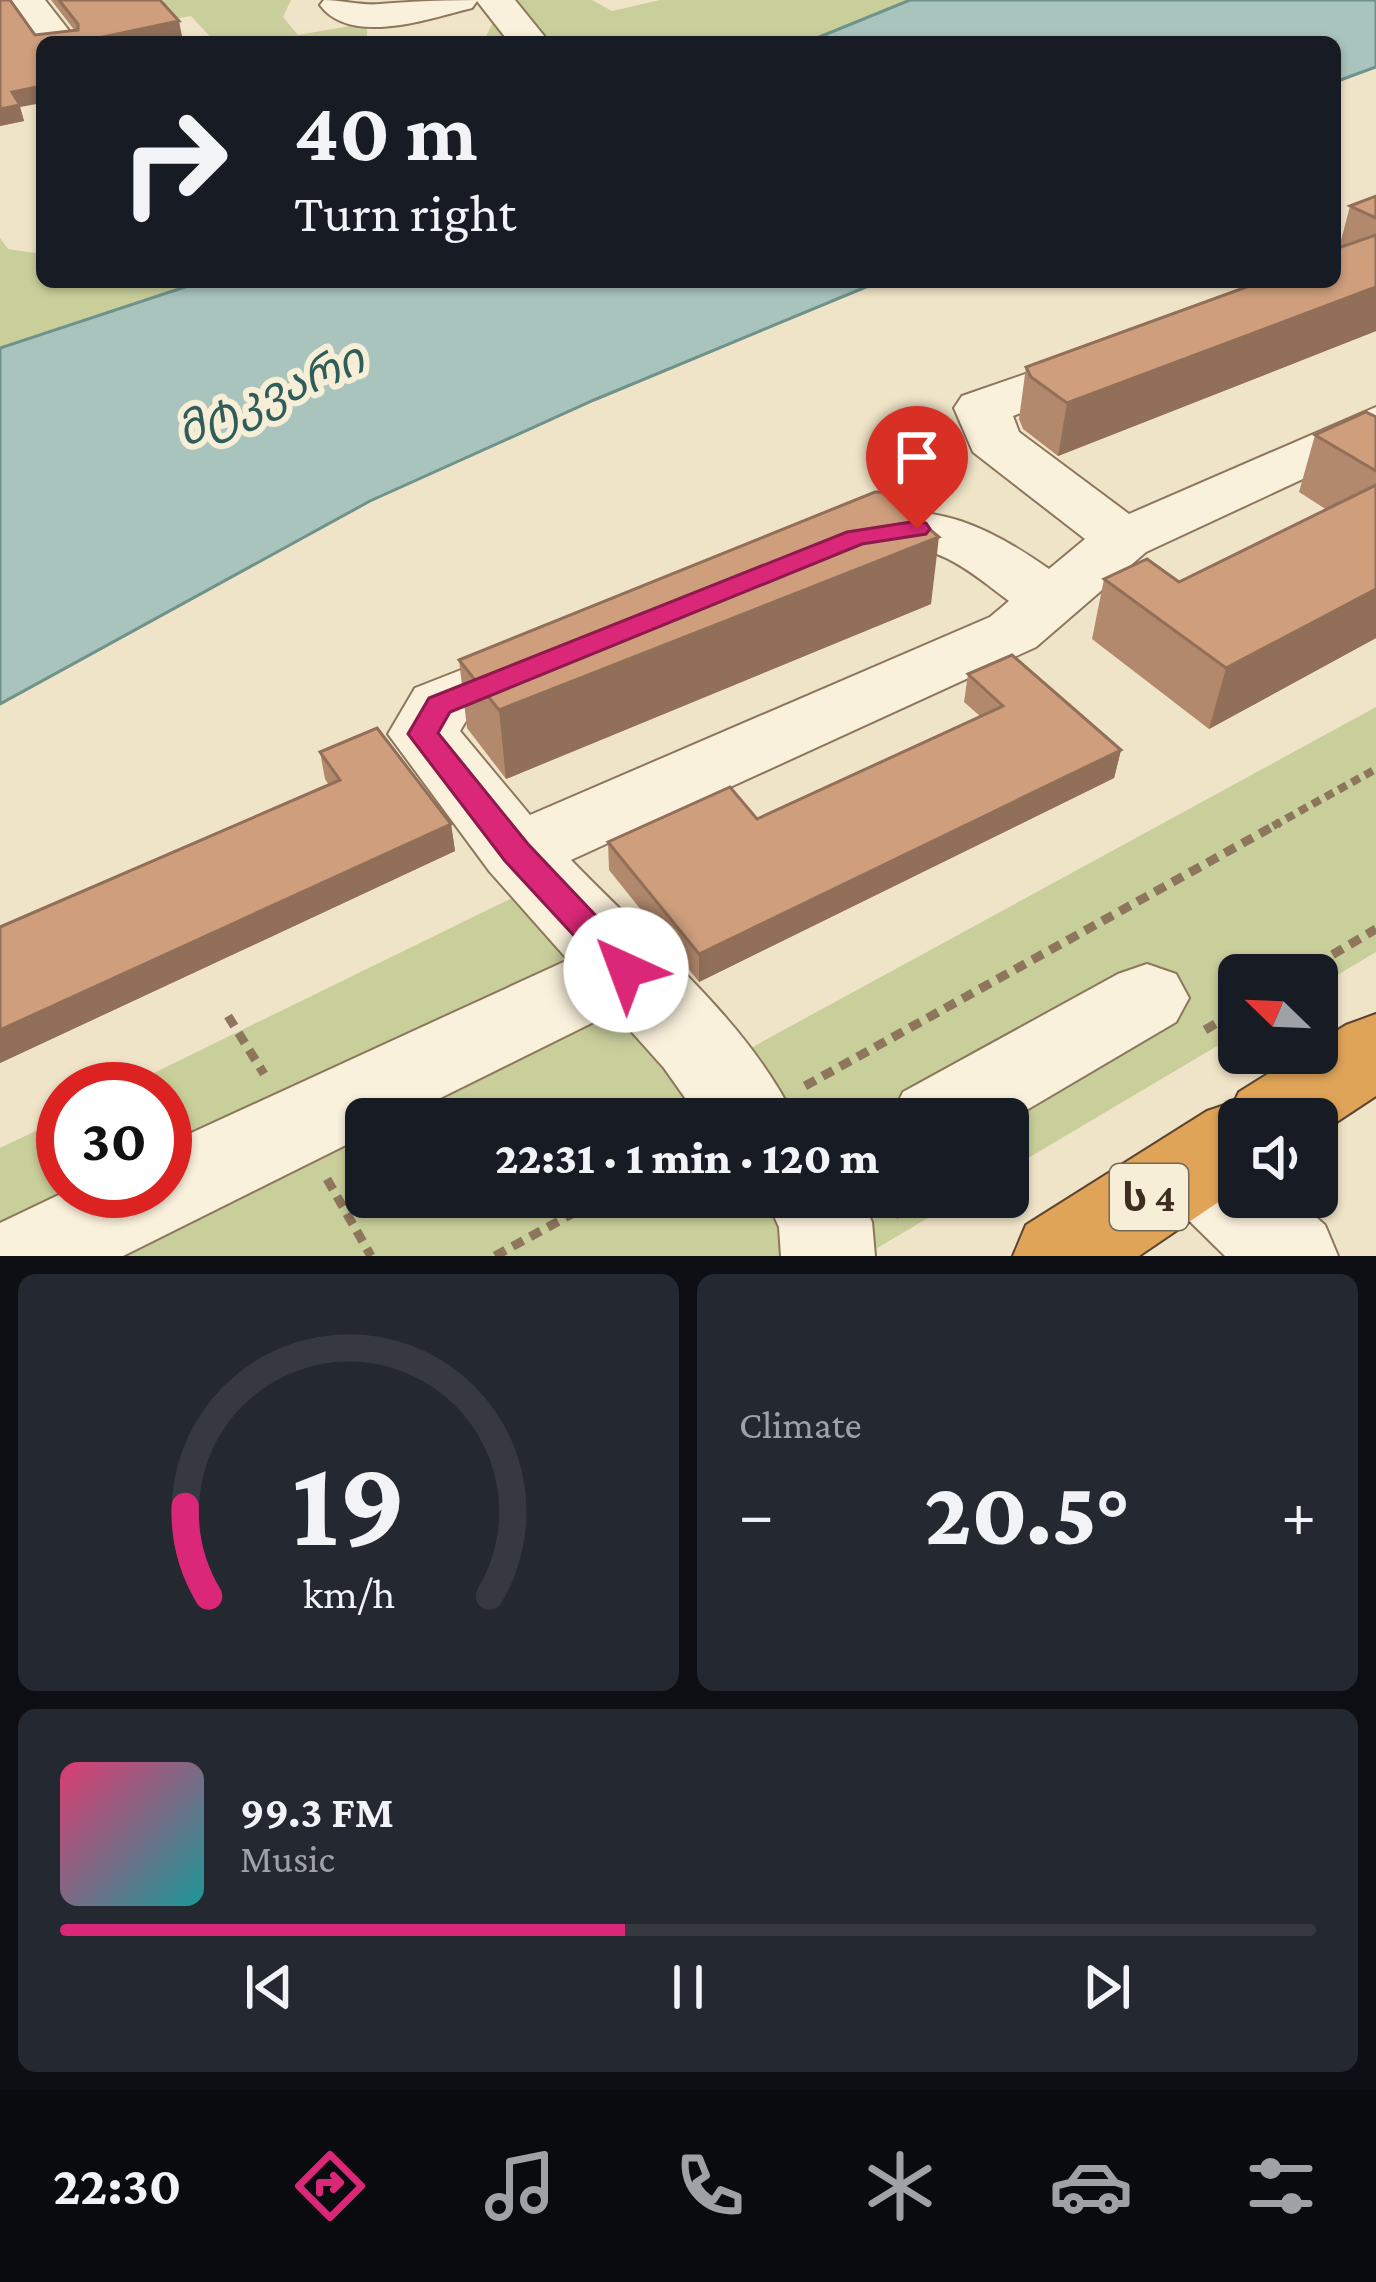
<!DOCTYPE html>
<html lang="en">
<head>
<meta charset="utf-8">
<style>
  body { margin:0; font-family:"Crimson Pro","Noto Sans Georgian",serif; background:#242831; color:#f1f3f6; height:100vh; display:flex; flex-direction:column; font-size:45px; white-space:nowrap }
  * { box-sizing:border-box; margin:0 }
  p { font-size:39px; color:#9ea1a6 }
  .icon { flex:none; width:66px; height:66px; fill:none; stroke:currentColor; stroke-width:2; stroke-linecap:round; stroke-linejoin:round }
  .map { position:relative; height:1256px; overflow:hidden }
  .details { display:flex; flex-direction:column; gap:18px; padding:18px; background:#0d0f14; flex:1 }
  .details>* { flex:none }
  .guide { position:absolute; left:36px; top:36px; width:1305px; height:252px; border-radius:18px; box-shadow:0 3px 9px #0004; background:#171b24; color:#f1f3f6; overflow:hidden }
  .needle { width:78px; rotate:293deg }
  .fabs { position:absolute; left:1218px; top:954px; display:grid; gap:24px }
  .fabs a { display:grid; place-items:center; width:120px; height:120px; border-radius:18px; background:#171b24; box-shadow:0 3px 9px #0004; font-size:60px }
  .speed { position:absolute; left:36px; top:1062px; display:flex; gap:24px; font-size:60px; font-weight:700; text-align:center }
  .speed>* { display:grid; place-content:center; width:156px; height:156px; border-radius:50%; background:#171b24; box-shadow:0 3px 9px #0004; line-height:1 }
  .speed .limit { border:18px solid #d22; background:#fff; color:#111 }
  .pin { position:absolute; display:grid; place-items:center; width:102px; height:102px; color:#fff; margin:-123px -51px; border-radius:50% 50% 50% 0; rotate:-45deg; box-shadow:0 0 12px #0007 }
  .pin .icon { rotate:45deg }
  .me { position:absolute; width:132px; margin:-66px; rotate:317deg; stroke-linejoin:round; filter:drop-shadow(0 0 9px #0008) }
  .turn { display:flex; align-items:center; gap:42px; height:252px; padding:0 60px; font-size:54px }
  .turn .icon { width:156px; height:156px; stroke-width:2.5 }
  .turn b { display:block; font-size:84px; line-height:102px }
  .big { font-size:90px; font-weight:800; line-height:1.1 }
  .details .tile { flex:1; display:flex; flex-direction:column; justify-content:center; gap:18px; min-width:0; padding:0 42px; border-radius:18px; background:#242831 }
  .details .dial { align-items:center; gap:0 }
  .dial svg { height:312px; overflow:visible; fill:none; stroke:#363941; stroke-width:7; stroke-linecap:round; text-anchor:middle }
  .dial text { fill:#f1f3f6; stroke:none }
  .song { display:flex; align-items:center; gap:36px }
  .cover { width:144px; height:144px; border-radius:18px; background:linear-gradient(135deg,hsl(340 70% 55%),hsl(180 70% 35%)) }
  .played { height:12px; border-radius:6px; background:linear-gradient(90deg,#db2777 45%,#363941 45%) }
  .keys { display:flex; justify-content:space-around; direction:ltr }
  .heat { display:flex; justify-content:space-between; align-items:center; font-size:66px; direction:ltr }
  .details .tiles { flex:1; display:grid; gap:18px; grid-template-columns:1fr 1fr }
  .tile:last-child { grid-column:span 2 }
  .trip { position:absolute; left:345px; top:1098px; width:684px; height:120px; border-radius:18px; background:#171b24; box-shadow:0 3px 9px #0004; font-weight:800; line-height:120px; text-align:center }
  .menu { display:flex; height:192px; justify-content:space-around; align-items:center; background:#090b0e; color:#9ea1a6 }
  .menu .icon { width:84px; height:84px }
  .menu .selected { color:#db2777 }
  .menu b { font-size:54px; color:#f1f3f6 }
  .map>svg:first-child { display:block }
</style>
</head>
<body>
<div class="map">
<svg width="1376" height="1256" viewBox="0 0 1376 1256">
  <rect width="100%" height="100%" fill="#f0e4c8"/>
  <g fill="#c9cf9b">
    <path d="M 166,0 L 291,0 L 283,17 L 298,35 L 367,23 L 367,40 L 215,42 L 191,16 L 119,29 L 104,11 Z"/>
    <path d="M 495,0 L 592,0 L 612,11 L 660,0 L 910,0 L 807,42 L 483,42 L 495,19 L 478,4 Z"/>
    <path d="M 0,238 L 8,249 L 42,254 L 42,282 L 200,282 L 0,348 Z"/>
    <path d="M 1376,707 L 1376,952 L 1317,987 L 1317,975 L 1239,975 L 1239,1033 L 1008,1170 L 1008,1119 L 366,1119 L 366,1197 L 963,1197 L 864,1256 L 0,1256 L 0,1148 L 63,1118 L 63,1191 L 165,1191 L 165,1089 L 121,1089 L 553,878 L 701,1075 Z"/>
  </g>
  <g fill="#a9c4bc" stroke="#6f938a" stroke-width="3">
    <path d="M 910,0 L 1376,0 L 1376,67 L 1335,82 L 1335,42 L 807,42 Z"/>
    <path d="M 200,282 L 878,282 L 594,400 L 370,501 L 0,704 L 0,348 Z"/>
  </g>
  <g fill="none" stroke-linecap="round" stroke-linejoin="round">
    <g stroke="#8d765c" stroke-width="4">
      <g id="minor">
        <path d="M 7,0 L 45,0 L 78,42 L 42,42 L 42,47 Z"/>
        <path d="M 324,0 C 342,0 363,6 380,4 C 425,0 470,0 515,0 L 549,42 L 509,42 L 477,1 L 472,8 C 431,18 351,47 320,5 Z"/>
        <path d="M 1106,346 L 1125,351 L 1133,362 L 1125,373 L 1013,416 L 1019,432 L 1129,514 L 1376,407 L 1376,445 L 1146,552 L 1036,647 L 571,860 C 645,937 749,1022 795,1119 L 700,1119 L 664,1068 L 614,1012 L 398,1119 L 366,1119 L 366,1135 L 123,1256 L 0,1256 L 0,1223 L 67,1191 L 165,1191 L 165,1145 L 568,960 L 490,872 L 388,734 L 415,688 L 525,645 L 549,639 L 573,645 L 583,661 L 573,677 L 466,721 L 460,731 L 530,815 L 990,617 L 1009,601 C 974,575 936,540 889,549 C 863,554 849,562 823,555 L 814,542 C 826,525 843,522 863,517 C 934,499 992,529 1049,569 L 1085,539 L 973,452 L 954,408 L 962,396 Z"/>
        <path d="M 1147,964 L 1176,974 L 1189,998 L 1176,1022 L 1008,1121 L 890,1119 L 903,1092 L 1118,974 Z"/>
        <path d="M 1195,1127 L 1227,1139 L 1239,1149 L 1239,1197 L 1293,1197 L 1325,1225 L 1338,1256 L 1225,1256 L 1163,1195 L 1150,1167 L 1163,1139 Z"/>
        <path d="M 765,1197 L 860,1197 L 872,1222 L 875,1256 L 781,1256 L 779,1227 Z"/>
      </g>
    </g>
    <g stroke="#5b4430" stroke-width="4">
      <path id="highway" d="M 1376,1014 L 1376,1096 L 1317,1135 L 1317,1119 L 1239,1119 L 1239,1188 L 1139,1256 L 1013,1256 L 1026,1225 L 1207,1111 L 1234,1102 L 1239,1092 L 1301,1053 L 1317,1053 L 1317,1043 L 1346,1025 Z"/>
    </g>
    <path stroke="#8d765c" stroke-width="8" stroke-dasharray="9 6" stroke-linecap="butt" d="M 1273,826 L 1376,769"/>
    <g stroke="#8d765c" stroke-width="9" stroke-dasharray="12 8" stroke-linecap="butt">
      <path d="M 1298,975 L 1376,929"/>
      <path d="M 228,1016 L 264,1074"/>
      <path d="M 1205,1030 L 1239,1010"/>
      <path d="M 805,1086 L 1279,823"/>
      <path d="M 327,1179 L 371,1256"/>
      <path d="M 895,1215 L 926,1197"/>
      <path d="M 495,1256 L 603,1197"/>
    </g>
    <use href="#minor" fill="#faf1dc" fill-rule="evenodd"/>
    <use href="#highway" fill="#e0a458" fill-rule="evenodd"/>
  </g>
  <g fill="#b2896c">
    <path d="M 0,0 L 35,35 L 75,31 L 51,0 L 160,0 L 182,36 L 154,42 L 42,42 L 20,107 L 24,121 L 0,126 Z"/>
    <path d="M 1376,196 L 1376,331 L 1058,456 L 1023,429 L 1019,419 L 1026,367 L 1335,282 L 1339,248 L 1350,206 Z"/>
    <path d="M 1376,417 L 1376,638 L 1209,729 L 1092,639 L 1104,579 L 1179,582 L 1327,510 L 1299,492 L 1315,435 Z"/>
    <path d="M 931,604 L 506,779 L 467,728 L 459,660 Z"/>
    <path d="M 968,674 L 1121,750 L 1114,778 L 699,982 L 609,870 L 608,842 L 757,819 L 981,717 L 964,702 Z"/>
    <path d="M 320,752 L 451,824 L 455,851 L 0,1063 L 0,927 L 329,785 L 325,779 Z"/>
  </g>
  <g fill="#916f58">
    <path d="M 179,21 L 182,36 L 154,42 L 79,42 Z"/>
    <path d="M 42,86 L 42,103 L 20,107 L 24,121 L 0,126 L 0,109 L 12,92 Z"/>
    <path d="M 1376,287 L 1376,331 L 1058,456 L 1067,403 Z"/>
    <path d="M 939,537 L 931,604 L 506,779 L 499,710 Z"/>
    <path d="M 1376,589 L 1376,638 L 1209,729 L 1226,668 Z"/>
    <path d="M 1121,750 L 1114,778 L 699,982 L 699,954 Z"/>
    <path d="M 451,824 L 455,851 L 0,1063 L 0,1030 Z"/>
  </g>
  <g fill="#cf9f7d" stroke="#916f58" stroke-width="3">
    <path d="M 0,0 L 10,0 L 35,35 L 78,30 L 78,24 L 59,0 L 160,0 L 179,21 L 79,42 L 42,42 L 42,86 L 12,92 L 20,105 L 0,109 Z"/>
    <path d="M 1376,196 L 1376,218 L 1350,206 Z"/>
    <path d="M 1376,235 L 1376,287 L 1067,403 L 1031,377 L 1026,367 L 1260,282 L 1335,282 L 1335,249 Z"/>
    <path d="M 1366,412 L 1376,417 L 1376,471 L 1315,435 Z"/>
    <path d="M 1376,485 L 1376,589 L 1226,668 L 1104,579 L 1147,559 L 1179,582 Z"/>
    <path d="M 875,492 L 885,492 L 939,537 L 499,710 L 459,660 Z"/>
    <path d="M 1012,655 L 1121,750 L 699,954 L 608,842 L 730,787 L 757,819 L 1003,706 L 968,674 Z"/>
    <path d="M 377,728 L 451,824 L 0,1030 L 0,927 L 340,780 L 320,752 Z"/>
  </g>
  <path fill="#db2777" stroke="#8e194d" stroke-width="3" d="M 917,521 L 926,523 L 930,529 L 926,534 L 862,544 L 450,712 L 438,733 L 528,844 L 638,960 L 643,970 L 638,979 L 626,983 L 614,979 L 505,861 L 408,734 L 429,698 L 847,532 Z"/>
  <g text-anchor="middle" dominant-baseline="central" stroke-width="12" stroke-linejoin="round" paint-order="stroke">
    <rect fill="#f7eed8" stroke="#756857" stroke-width="3" x="1110" y="1164" width="78" height="66" rx="9"/>
    <g font-size="39" font-weight="bold" fill="#3d2e20">
      <text x="1149" y="1197">ს 4</text>
    </g>
    <g font-size="45" font-style="italic" fill="#2f5d5a" stroke="#f7eed8">
      <text transform="translate(270 395) rotate(-23)">მტკვარი</text>
    </g>
  </g>
</svg>
<div class="fabs">
<a><svg class="needle" viewBox="-14 -14 28 28"><path d="M0-13l5 13h-10z" fill="#e53935"/><path d="M0 13l5-13h-10z" fill="#9ea1a6"/></svg></a>
<a><svg class="icon" aria-label="sound" viewBox="0 0 24 24"><path d="M4 9h4l5-4v14l-5-4H4zM17 9q2 3 0 6"/></svg></a>
</div>
<div class="speed"><div class="limit">30</div></div>
<div class="pin" style="left:917px;top:529px;background:#d93025"><svg class="icon" aria-label="arrive" viewBox="0 0 24 24"><path d="M6 21V4h12l-3 4 3 4H6"/></svg></div>
<svg class="me" style="left:626px;top:970px" viewBox="-20 -20 40 40"><circle r="19" fill="#fff"/><path d="M0-13L10 11 0 6-10 11z" fill="#db2777"/></svg>
<div class="trip">22:31 · 1 min · 120 m</div>
<div class="guide">
<div class="turn"><svg class="icon" aria-label="right" viewBox="0 0 24 24"><path d="M7 20v-9h11M14 6l5 5-5 5"/></svg><div><b>40 m</b>Turn right</div></div>
</div>
</div>
<section class="details">
<div class="tiles">
<div class="tile dial"><svg viewBox="0 0 100 80">
<path d="M14 69A42 42 0 1 1 86 69"/>
<path d="M14 69A42 42 0 0 1 8 46" stroke="#db2777"/>
<text x="50" y="56" font-size="32" font-weight="700">19</text>
<text x="50" y="72" font-size="11">km/h</text>
</svg></div>
<div class="tile"><p>Climate</p>
<div class="heat"><a>−</a><b class="big">20.5°</b><a>+</a></div>
</div>
<div class="tile">
<div class="song"><i class="cover"></i><div><b>99.3 FM</b><p>Music</p></div></div>
<div class="played"></div>
<div class="keys"><svg class="icon" aria-label="previous" viewBox="0 0 24 24"><path d="M18 5L8 12l10 7zM5 5v14"/></svg><svg class="icon" aria-label="pause" viewBox="0 0 24 24"><path d="M8 5v14M16 5v14"/></svg><svg class="icon" aria-label="next" viewBox="0 0 24 24"><path d="M6 5l10 7-10 7zM19 5v14"/></svg></div>
</div>
</div>
</section>
<nav class="menu">
<b>22:30</b>
<svg class="icon selected" aria-label="directions" viewBox="0 0 24 24"><path d="M12 3l9 9-9 9-9-9zM9 14v-3h6M13 9l2 2-2 2"/></svg>
<svg class="icon" aria-label="music" viewBox="0 0 24 24"><path d="M9 18V5l10-2v13"/><circle cx="6" cy="18" r="3"/><circle cx="16" cy="16" r="3"/></svg>
<svg class="icon" aria-label="phone" viewBox="0 0 24 24"><path d="M5 4h4l2 5-3 2q2 4 5 5l2-3 5 2v4C11 20 4 13 5 4z"/></svg>
<svg class="icon" aria-label="climate" viewBox="0 0 24 24"><path d="M12 3v18M4 7l16 10M4 17L20 7"/></svg>
<svg class="icon" aria-label="car" viewBox="0 0 24 24"><path d="M5 17H2v-5l4-1 3-4h7l3 4 3 1v5h-3M9 17h6M6 11h13"/><circle cx="7" cy="17" r="2"/><circle cx="17" cy="17" r="2"/></svg>
<svg class="icon" aria-label="filters" viewBox="0 0 24 24"><path d="M4 7h16M4 17h16"/><circle cx="9" cy="7" r="2"/><circle cx="15" cy="17" r="2"/></svg>
</nav>
</body>
</html>
